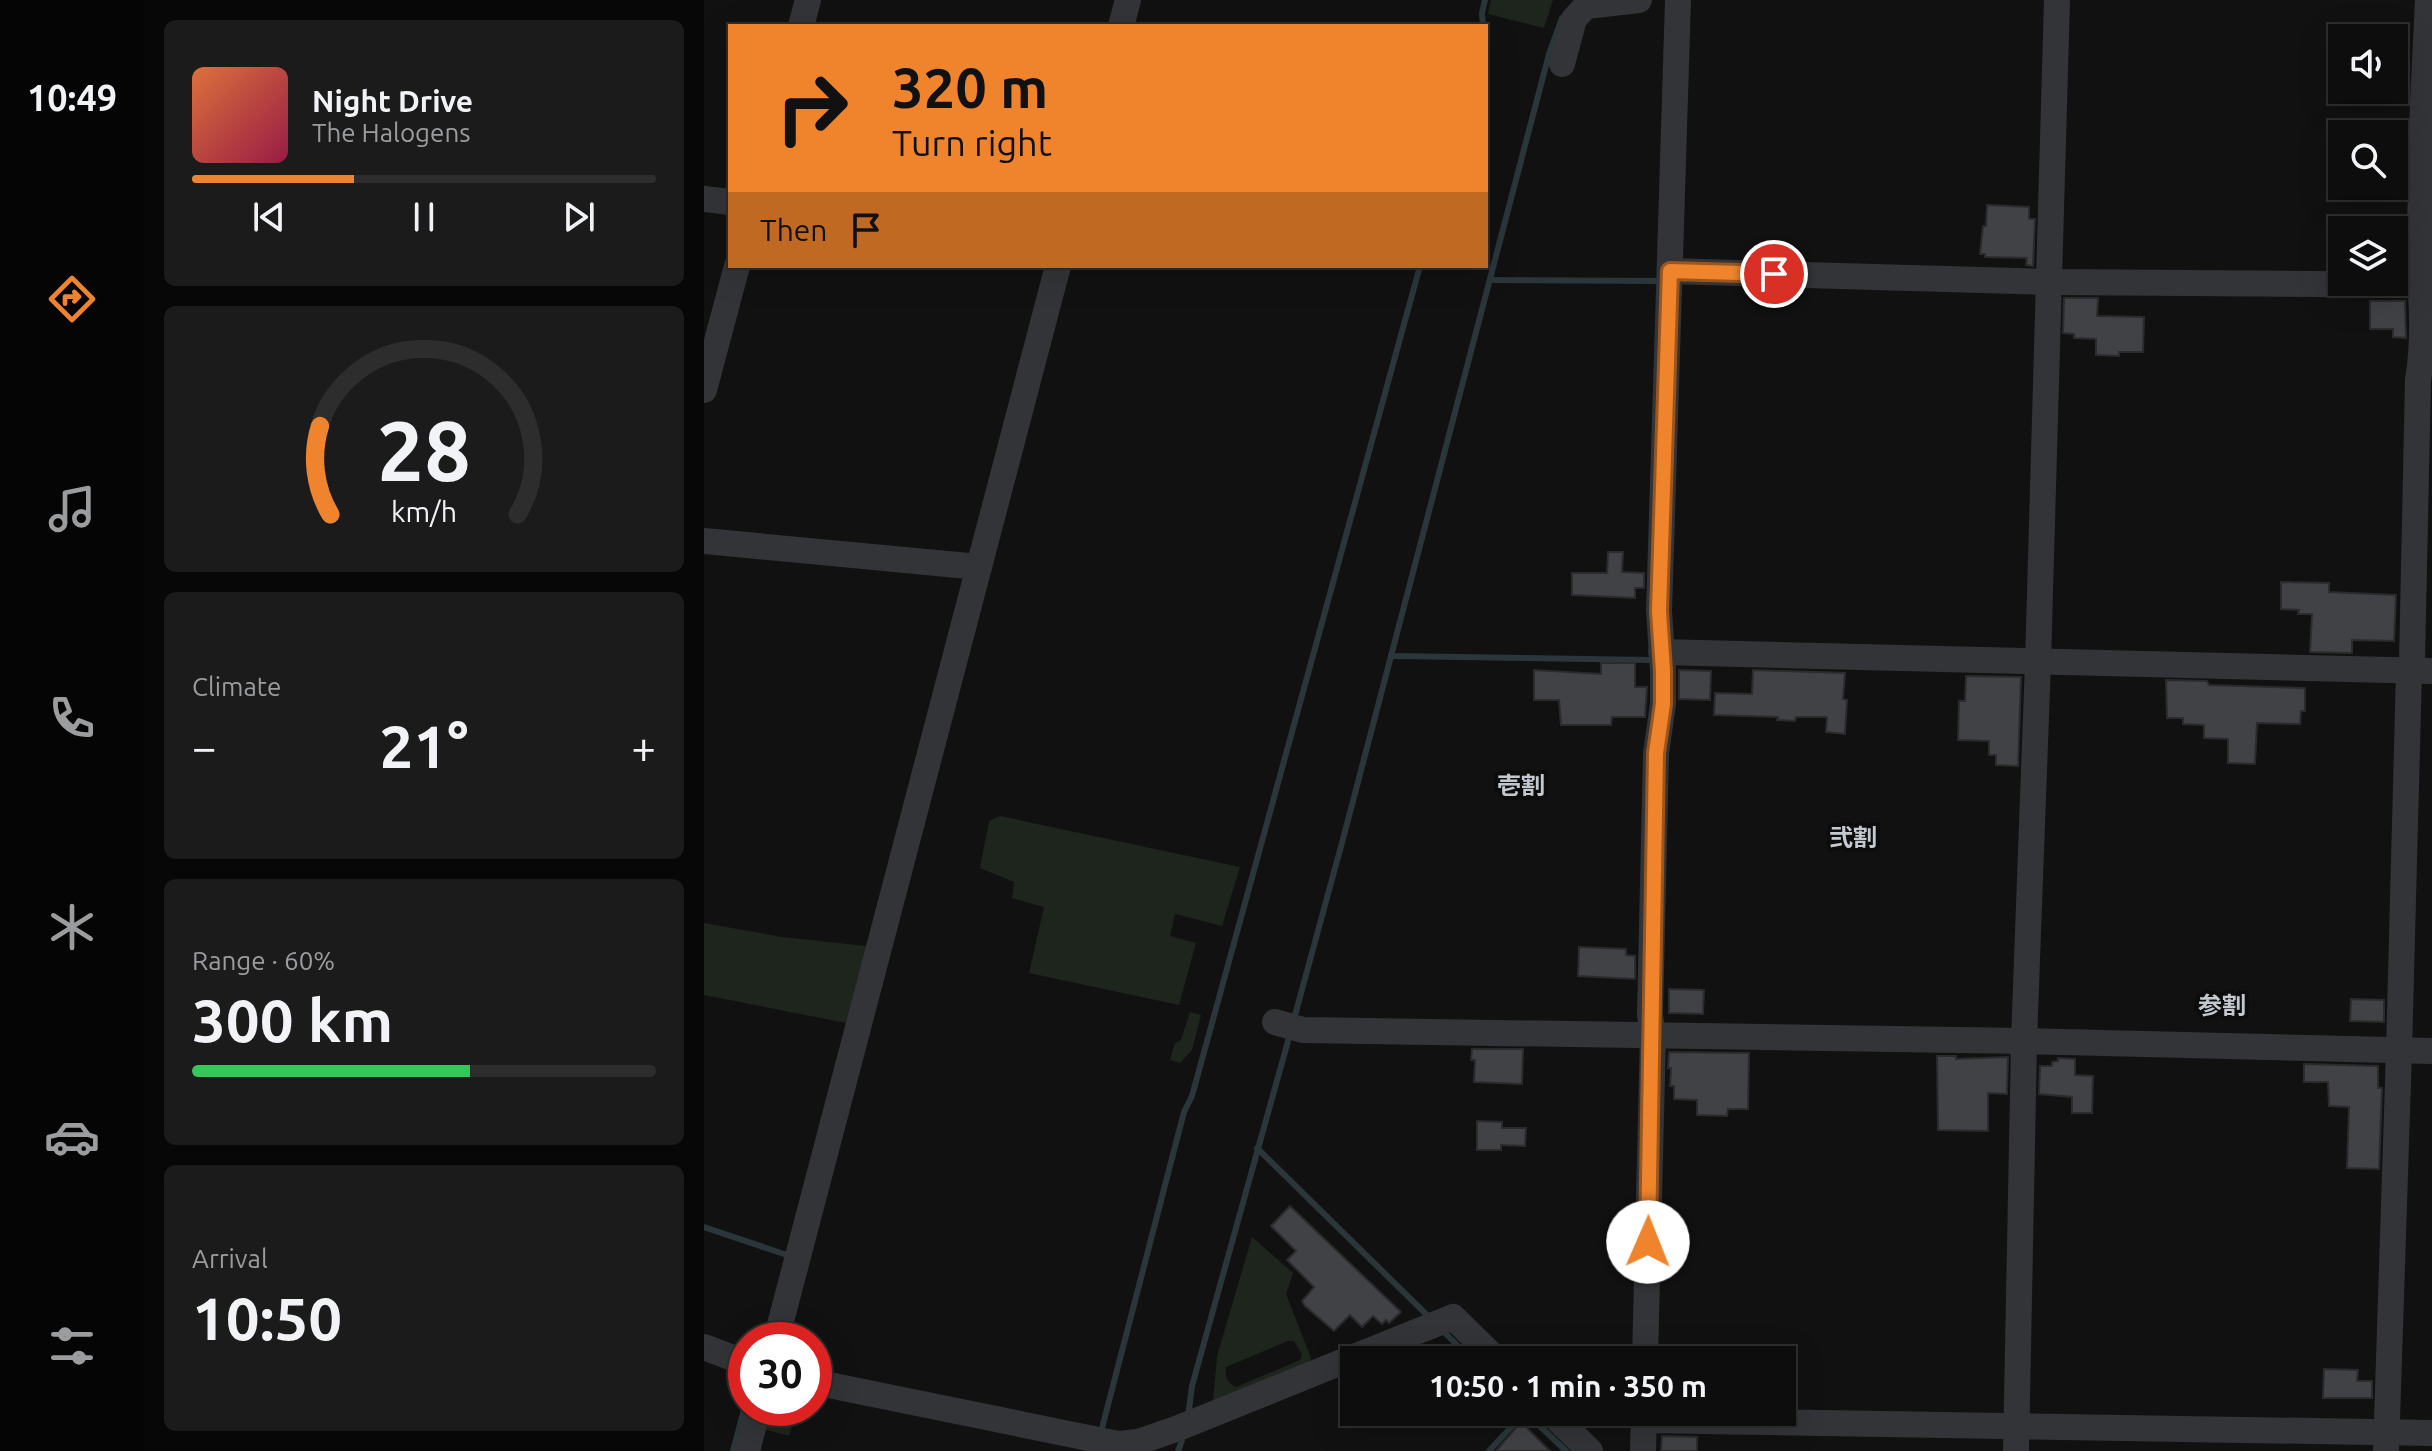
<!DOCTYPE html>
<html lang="en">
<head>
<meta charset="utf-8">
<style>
  body { margin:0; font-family:Ubuntu,"Noto Sans JP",sans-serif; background:#1b1b1c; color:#f1f3f6; height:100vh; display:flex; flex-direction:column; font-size:30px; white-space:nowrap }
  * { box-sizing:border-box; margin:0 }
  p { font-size:26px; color:#9a9c9e }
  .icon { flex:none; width:44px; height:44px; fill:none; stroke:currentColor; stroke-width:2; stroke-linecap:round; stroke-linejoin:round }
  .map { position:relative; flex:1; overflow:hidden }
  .details { display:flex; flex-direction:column; gap:20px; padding:20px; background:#070708; width:560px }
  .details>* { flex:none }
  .guide { position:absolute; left:24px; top:24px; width:760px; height:244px; border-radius:0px; box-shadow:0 8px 32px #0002,0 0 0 2px #2d2d2e; background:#ef842c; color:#111; overflow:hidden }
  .tools { position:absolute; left:1624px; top:24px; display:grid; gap:16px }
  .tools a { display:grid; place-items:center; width:80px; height:80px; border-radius:0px; background:#0d0d0e; box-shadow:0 8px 32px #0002,0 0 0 2px #2d2d2e; font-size:40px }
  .speed { position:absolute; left:24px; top:1322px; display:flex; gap:16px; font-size:40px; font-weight:700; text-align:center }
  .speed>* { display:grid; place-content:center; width:104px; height:104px; border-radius:50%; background:#0d0d0e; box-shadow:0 8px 32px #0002,0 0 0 2px #2d2d2e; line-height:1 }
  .speed .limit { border:12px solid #d22; background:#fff; color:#111 }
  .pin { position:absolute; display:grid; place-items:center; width:68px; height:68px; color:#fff; margin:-34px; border:4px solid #fff; border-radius:50%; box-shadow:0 2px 8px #0007 }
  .me { position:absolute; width:88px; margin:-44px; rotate:1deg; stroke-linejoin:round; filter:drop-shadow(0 0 6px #0008) }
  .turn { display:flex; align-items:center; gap:28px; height:168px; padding:0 32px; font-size:36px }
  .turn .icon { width:104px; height:104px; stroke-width:2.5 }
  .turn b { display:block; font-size:56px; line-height:68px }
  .then { display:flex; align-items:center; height:76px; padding:0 32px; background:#0003; gap:16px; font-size:30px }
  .big { font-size:60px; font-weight:700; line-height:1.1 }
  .details .card { flex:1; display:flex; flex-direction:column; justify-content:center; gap:12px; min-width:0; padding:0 28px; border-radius:12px; background:#1b1b1c }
  .details .dial { align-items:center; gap:0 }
  .dial svg { height:208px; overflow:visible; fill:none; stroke:#2d2d2e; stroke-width:7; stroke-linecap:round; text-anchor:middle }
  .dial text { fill:#f1f3f6; stroke:none }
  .song { display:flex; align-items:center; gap:24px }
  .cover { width:96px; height:96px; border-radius:12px; background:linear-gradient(135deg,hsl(20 70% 55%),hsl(340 70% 35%)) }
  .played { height:8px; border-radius:4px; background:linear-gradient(90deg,#ef842c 35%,#2d2d2e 35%) }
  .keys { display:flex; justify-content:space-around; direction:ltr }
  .heat { display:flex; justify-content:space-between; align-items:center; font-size:44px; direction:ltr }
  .charge { height:12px; border-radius:6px; background:linear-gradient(90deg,#34c759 60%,#2d2d2e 0) }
  .trip { position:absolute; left:636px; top:1346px; width:456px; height:80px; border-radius:0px; background:#0d0d0e; box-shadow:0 8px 32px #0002,0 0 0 2px #2d2d2e; font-weight:700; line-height:80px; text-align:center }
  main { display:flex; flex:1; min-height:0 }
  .tab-bar { display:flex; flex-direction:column; width:144px; justify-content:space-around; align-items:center; background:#050506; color:#9a9c9e }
  .tab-bar .icon { width:56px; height:56px }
  .tab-bar .active { color:#ef842c }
  .tab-bar b { font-size:36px; color:#f1f3f6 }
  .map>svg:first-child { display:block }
</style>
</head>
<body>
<main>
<nav class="tab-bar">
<b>10:49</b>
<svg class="icon active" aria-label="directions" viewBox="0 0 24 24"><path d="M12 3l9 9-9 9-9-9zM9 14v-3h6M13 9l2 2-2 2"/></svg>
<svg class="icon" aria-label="music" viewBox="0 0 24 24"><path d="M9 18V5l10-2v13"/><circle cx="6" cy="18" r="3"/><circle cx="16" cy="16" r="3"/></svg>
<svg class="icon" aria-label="phone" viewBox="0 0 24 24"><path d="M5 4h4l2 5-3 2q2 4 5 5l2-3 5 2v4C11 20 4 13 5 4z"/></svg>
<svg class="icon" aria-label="climate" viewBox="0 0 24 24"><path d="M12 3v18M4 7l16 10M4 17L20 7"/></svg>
<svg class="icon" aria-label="car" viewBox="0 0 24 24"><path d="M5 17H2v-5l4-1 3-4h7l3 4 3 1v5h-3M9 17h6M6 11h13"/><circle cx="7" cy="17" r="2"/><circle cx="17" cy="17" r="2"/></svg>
<svg class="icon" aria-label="filters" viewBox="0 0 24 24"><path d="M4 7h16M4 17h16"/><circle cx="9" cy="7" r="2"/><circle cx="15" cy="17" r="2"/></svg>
</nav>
<section class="details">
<div class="card">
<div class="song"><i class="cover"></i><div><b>Night Drive</b><p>The Halogens</p></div></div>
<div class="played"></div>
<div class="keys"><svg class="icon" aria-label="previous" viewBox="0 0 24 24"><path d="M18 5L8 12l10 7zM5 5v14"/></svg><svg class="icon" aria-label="pause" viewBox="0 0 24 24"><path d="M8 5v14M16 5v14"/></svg><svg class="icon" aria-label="next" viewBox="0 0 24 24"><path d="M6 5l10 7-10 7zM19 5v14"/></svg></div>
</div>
<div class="card dial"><svg viewBox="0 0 100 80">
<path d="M14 69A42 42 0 1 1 86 69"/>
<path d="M14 69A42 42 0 0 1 10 35" stroke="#ef842c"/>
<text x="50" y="56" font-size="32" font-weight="700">28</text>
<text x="50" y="72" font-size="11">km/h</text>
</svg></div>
<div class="card"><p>Climate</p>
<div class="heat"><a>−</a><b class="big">21°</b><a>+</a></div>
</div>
<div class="card"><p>Range · 60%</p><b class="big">300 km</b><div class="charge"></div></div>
<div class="card"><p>Arrival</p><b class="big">10:50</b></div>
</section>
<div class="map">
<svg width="1728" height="1451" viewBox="0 0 1728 1451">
  <rect width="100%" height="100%" fill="#111112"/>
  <g fill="#1d251d" fill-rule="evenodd">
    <path d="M 787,0 L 849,0 L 840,28 L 784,14 Z"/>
    <path d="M 296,816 L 536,867 L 518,926 L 471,914 L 466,936 L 492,943 L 475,1005 L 325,973 L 340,907 L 308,898 L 310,882 L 276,868 L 285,821 Z"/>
    <path d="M 0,923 L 78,937 L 163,946 L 142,1023 L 0,995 Z"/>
    <path d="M 486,1012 L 497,1015 L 488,1050 L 476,1063 L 466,1060 L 471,1043 L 477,1040 Z"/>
    <path d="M 548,1237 L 589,1273 L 582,1294 L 607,1358 L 603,1366 L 509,1402 L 513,1356 ZM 584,1341 L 590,1341 L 598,1354 L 596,1360 L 532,1387 C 522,1382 521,1377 522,1367 Z"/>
    <path d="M 60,1408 L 94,1408 L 85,1436 L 55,1428 Z"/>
  </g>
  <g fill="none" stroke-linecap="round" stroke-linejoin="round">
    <g stroke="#2a363a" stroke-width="6">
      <path d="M 779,26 L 778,13 L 781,0"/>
      <path d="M 787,280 L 956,281"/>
      <path d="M 687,656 L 947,660"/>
      <path d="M 590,1019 L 639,839 L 845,54 L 858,18"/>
      <path d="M 553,1148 L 727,1319"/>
      <path d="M 0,1227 L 83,1255"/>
      <path d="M 738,1330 L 768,1360"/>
      <path d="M 821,1412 L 862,1451"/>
      <path d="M 484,1417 L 488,1386 L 586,1034"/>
      <path d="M 397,1432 L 480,1112 L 488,1096 L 716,266"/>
      <path d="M 29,1451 L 42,1402"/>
      <path d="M 474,1451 L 481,1432"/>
      <path d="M 785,1451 L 821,1412"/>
    </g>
  </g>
  <g fill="#404245" stroke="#2b2b2e" stroke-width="2">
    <path d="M 1283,205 L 1325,207 L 1325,219 L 1331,219 L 1329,266 L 1322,265 L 1323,258 L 1281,257 L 1281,254 L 1276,254 L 1279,226 L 1282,226 Z"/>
    <path d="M 1360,298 L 1394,298 L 1393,316 L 1440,317 L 1439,352 L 1415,352 L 1415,356 L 1392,355 L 1392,339 L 1370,338 L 1370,334 L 1359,333 Z"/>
    <path d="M 1666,301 L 1701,301 L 1702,338 L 1689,337 L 1689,329 L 1666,329 Z"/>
    <path d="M 904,552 L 919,552 L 918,572 L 940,573 L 940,588 L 931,588 L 931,598 L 868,595 L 868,573 L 903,573 Z"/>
    <path d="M 1577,582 L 1625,583 L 1625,592 L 1692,595 L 1690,641 L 1648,640 L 1648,653 L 1606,652 L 1608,614 L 1594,614 L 1595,610 L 1577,609 Z"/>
    <path d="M 897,663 L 931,663 L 931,687 L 943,687 L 941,717 L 908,717 L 907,725 L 857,725 L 855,700 L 830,700 L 830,670 L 897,674 Z"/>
    <path d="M 975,670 L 1007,671 L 1006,700 L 975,699 Z"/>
    <path d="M 1049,670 L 1141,673 L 1139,699 L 1143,700 L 1141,734 L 1122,732 L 1123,717 L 1092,717 L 1091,721 L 1073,720 L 1074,717 L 1010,715 L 1011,693 L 1048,694 Z"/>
    <path d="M 1262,676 L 1317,677 L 1314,766 L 1292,765 L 1292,755 L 1285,755 L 1285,741 L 1254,740 L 1255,701 L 1261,701 Z"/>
    <path d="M 1462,680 L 1503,681 L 1505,685 L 1601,688 L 1601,711 L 1597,711 L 1596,724 L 1553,723 L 1551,764 L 1524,763 L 1524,739 L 1500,738 L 1500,725 L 1479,724 L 1479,718 L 1463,718 Z"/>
    <path d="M 875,947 L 922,949 L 922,955 L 931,956 L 931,979 L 874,976 Z"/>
    <path d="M 965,989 L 1000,990 L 999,1014 L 965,1013 Z"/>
    <path d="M 1647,999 L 1680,1000 L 1680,1022 L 1646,1021 Z"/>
    <path d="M 768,1049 L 819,1049 L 818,1084 L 770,1082 L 771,1060 L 767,1060 Z"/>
    <path d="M 965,1052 L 1045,1053 L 1044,1109 L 1024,1109 L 1023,1116 L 993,1115 L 993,1100 L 970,1099 L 970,1086 L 966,1086 L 967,1068 L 964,1068 Z"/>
    <path d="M 1233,1056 L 1252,1056 L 1252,1059 L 1304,1057 L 1303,1094 L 1284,1093 L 1284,1131 L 1234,1130 Z"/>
    <path d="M 1354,1058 L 1371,1059 L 1371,1075 L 1389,1076 L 1388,1113 L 1368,1113 L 1368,1097 L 1335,1094 L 1336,1066 L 1348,1066 L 1348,1062 L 1354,1061 Z"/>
    <path d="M 1600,1064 L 1674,1066 L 1674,1088 L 1678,1088 L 1675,1169 L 1643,1168 L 1645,1107 L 1625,1106 L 1624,1082 L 1600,1082 Z"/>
    <path d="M 773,1121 L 798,1122 L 798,1128 L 822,1128 L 821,1146 L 797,1145 L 797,1150 L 773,1150 Z"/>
    <path d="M 586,1206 L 697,1312 L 685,1323 L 682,1320 L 678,1324 L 669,1316 L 658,1327 L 646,1315 L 630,1331 L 601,1306 L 598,1301 L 610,1287 L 583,1260 L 592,1251 L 567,1226 Z"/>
    <path d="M 1620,1369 L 1654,1370 L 1653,1381 L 1668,1381 L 1668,1398 L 1619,1398 Z"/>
    <path d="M 817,1422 L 846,1451 L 792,1451 Z"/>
    <path d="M 958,1436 L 993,1437 L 993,1451 L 957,1451 Z"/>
  </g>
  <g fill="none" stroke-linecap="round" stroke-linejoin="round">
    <g stroke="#323437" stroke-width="26">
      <path d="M 97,26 L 104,0"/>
      <path d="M 417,26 L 424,0"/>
      <path d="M 858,64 L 870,19 L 882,6 L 935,0"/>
      <path d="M 0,199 L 26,202"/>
      <path d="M 966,271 L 1345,282 L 1728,285"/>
      <path d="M 0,390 L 33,266"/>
      <path d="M 0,541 L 275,567"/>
      <path d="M 957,652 L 1728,671"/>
      <path d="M 571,1022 L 599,1030 L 1320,1041 L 1728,1051"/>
      <path d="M 72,1340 L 354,266"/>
      <path d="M 0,1347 L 42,1363"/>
      <path d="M 941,1360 L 949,1035 L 946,1015 L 952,753 L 959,704 L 959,671 L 955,611 L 974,0"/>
      <path d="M 110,1382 L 414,1444 L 434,1442 L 472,1429 L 749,1317 L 793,1360"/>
      <path d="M 846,1412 L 886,1451"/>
      <path d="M 939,1420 L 1728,1433"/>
      <path d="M 43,1451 L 54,1408"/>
      <path d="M 939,1451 L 940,1412"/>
      <path d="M 1312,1451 L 1320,1041 L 1334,662 L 1353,0"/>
      <path d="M 1682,1451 L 1695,1051 L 1705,671 L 1708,661 L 1714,380 C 1720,344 1719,309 1715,273 L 1719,102 L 1724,0"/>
    </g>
  </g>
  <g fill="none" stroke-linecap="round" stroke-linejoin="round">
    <g stroke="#9b561d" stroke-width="20">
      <path id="route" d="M 944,1242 L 952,753 L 959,704 L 959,671 L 955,611 L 966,271 L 1070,274"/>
    </g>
    <use href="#route" stroke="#ef842c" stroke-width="14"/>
  </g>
  <g text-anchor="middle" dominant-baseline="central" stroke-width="8" stroke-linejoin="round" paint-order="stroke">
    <g font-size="24" font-weight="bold" fill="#c3c9cf" stroke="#0c0c0d">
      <text x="817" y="785">壱割</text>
      <text x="1149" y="837">弐割</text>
      <text x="1518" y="1005">参割</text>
    </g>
  </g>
</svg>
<div class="tools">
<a><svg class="icon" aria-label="sound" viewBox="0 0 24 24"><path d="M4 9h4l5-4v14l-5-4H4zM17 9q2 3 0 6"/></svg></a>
<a><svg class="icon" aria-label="search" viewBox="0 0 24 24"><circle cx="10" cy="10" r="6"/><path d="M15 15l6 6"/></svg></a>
<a><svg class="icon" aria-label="layers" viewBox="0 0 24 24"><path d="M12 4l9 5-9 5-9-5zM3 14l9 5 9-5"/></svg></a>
</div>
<div class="speed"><div class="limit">30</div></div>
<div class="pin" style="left:1070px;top:274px;background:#d93025"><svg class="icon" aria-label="arrive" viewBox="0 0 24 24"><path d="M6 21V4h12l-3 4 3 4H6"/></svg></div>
<svg class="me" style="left:944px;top:1242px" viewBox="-20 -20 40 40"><circle r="19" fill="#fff"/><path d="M0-13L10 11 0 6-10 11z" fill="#ef842c"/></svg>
<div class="trip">10:50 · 1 min · 350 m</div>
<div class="guide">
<div class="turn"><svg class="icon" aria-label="right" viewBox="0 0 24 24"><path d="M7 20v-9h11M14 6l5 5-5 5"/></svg><div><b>320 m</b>Turn right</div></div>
<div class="then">Then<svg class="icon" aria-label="arrive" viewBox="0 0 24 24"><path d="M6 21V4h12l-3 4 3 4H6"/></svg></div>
</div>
</div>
</main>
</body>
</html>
